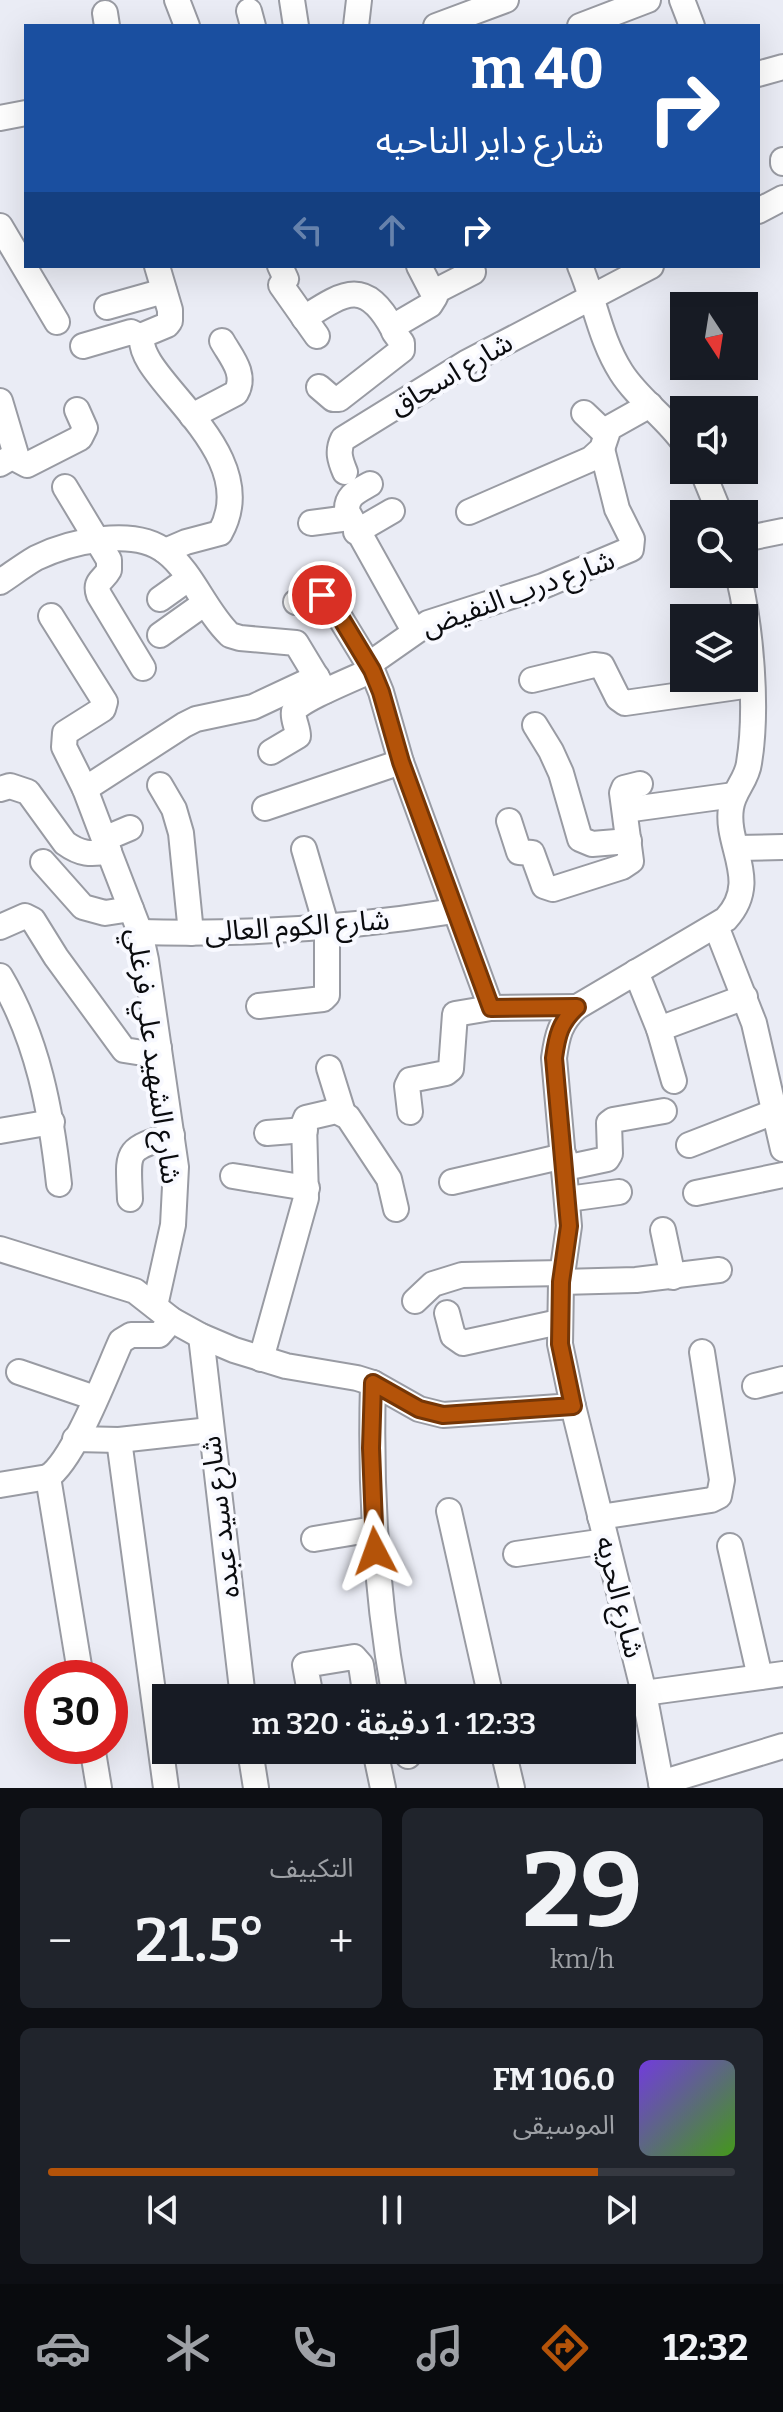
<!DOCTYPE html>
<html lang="ar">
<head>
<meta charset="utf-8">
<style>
  body { margin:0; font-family:Bitter,"Noto Sans Arabic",serif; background:#20242c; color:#f1f3f6; direction:rtl; height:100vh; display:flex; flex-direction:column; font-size:30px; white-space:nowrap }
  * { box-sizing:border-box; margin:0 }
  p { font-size:26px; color:#9ea1a6 }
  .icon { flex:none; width:44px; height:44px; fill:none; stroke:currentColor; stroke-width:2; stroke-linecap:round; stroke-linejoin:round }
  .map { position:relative; height:1788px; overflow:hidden; direction:ltr }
  .drawer { display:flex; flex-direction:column; gap:20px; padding:20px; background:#0d0f14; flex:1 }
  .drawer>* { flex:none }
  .guide { position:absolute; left:24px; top:24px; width:736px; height:244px; border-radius:0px; box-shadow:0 8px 32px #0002; direction:rtl; background:#1a4fa0; color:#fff; overflow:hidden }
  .needle { width:52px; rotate:168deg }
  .buttons { position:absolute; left:670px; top:292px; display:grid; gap:16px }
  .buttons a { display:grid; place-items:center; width:88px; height:88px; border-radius:0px; background:#171b24; box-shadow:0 8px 32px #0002; font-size:40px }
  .speed { position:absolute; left:24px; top:1660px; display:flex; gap:16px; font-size:40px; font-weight:700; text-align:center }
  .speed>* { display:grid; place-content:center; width:104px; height:104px; border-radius:50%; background:#171b24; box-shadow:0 8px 32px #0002; line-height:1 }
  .speed .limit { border:12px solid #d22; background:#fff; color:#111 }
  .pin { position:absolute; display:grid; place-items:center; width:68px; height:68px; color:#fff; margin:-34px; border:4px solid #fff; border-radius:50%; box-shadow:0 2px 8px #0007 }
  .me { position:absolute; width:88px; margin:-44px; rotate:356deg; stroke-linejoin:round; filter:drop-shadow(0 0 6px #0008) }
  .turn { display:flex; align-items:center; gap:28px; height:168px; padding:0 24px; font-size:36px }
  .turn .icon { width:104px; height:104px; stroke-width:2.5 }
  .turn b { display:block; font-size:56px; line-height:68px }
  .lanes { display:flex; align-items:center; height:76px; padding:0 24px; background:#0003; justify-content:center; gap:40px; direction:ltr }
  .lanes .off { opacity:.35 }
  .big { font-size:60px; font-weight:600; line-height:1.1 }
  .drawer .card { flex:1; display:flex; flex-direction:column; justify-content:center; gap:12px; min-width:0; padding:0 28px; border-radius:12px; background:#20242c }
  .drawer .dial { align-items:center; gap:0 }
  .dial b { font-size:104px; line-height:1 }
  .song { display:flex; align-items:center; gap:24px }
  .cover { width:96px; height:96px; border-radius:12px; background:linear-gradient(135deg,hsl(260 70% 55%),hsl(100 70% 35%)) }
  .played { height:8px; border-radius:4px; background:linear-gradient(90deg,#b45309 80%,#363941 80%) }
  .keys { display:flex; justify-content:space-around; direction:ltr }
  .heat { display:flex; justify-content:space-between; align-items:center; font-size:44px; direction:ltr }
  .drawer .tiles { flex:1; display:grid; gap:20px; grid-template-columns:1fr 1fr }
  .card:last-child { grid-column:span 2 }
  .trip { position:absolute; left:152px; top:1684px; width:484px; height:80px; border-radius:0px; background:#171b24; box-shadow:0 8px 32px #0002; font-weight:600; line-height:80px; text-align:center; direction:rtl }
  .menu { display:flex; height:128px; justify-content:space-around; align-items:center; background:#090b0e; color:#9ea1a6 }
  .menu .icon { width:56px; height:56px }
  .menu .active { color:#b45309 }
  .menu b { font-size:36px; color:#f1f3f6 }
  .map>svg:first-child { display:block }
</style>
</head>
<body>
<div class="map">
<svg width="783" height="1788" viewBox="0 0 783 1788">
  <rect width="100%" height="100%" fill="#eaecf5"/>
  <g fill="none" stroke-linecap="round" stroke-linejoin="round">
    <g stroke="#999ba3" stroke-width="28">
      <g id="minor">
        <path d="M 177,0 L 187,26"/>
        <path d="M 292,0 L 296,26"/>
        <path d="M 682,0 L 692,26"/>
        <path d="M 249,11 L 253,26"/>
        <path d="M 105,13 L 107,26"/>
        <path d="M 356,26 L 359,0"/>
        <path d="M 436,26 L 506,0"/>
        <path d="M 580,26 L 648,0"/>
        <path d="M 758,74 L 783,67"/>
        <path d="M 0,118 L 26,113"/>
        <path d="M 783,160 L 783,163"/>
        <path d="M 758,211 L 783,198"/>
        <path d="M 0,226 L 57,322"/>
        <path d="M 157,266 L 170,310 L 170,321 L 167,325 L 143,335 C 129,375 267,450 220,533 L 186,542 L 165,551"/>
        <path d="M 280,266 L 286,279 L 281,285 L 317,336"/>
        <path d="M 580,266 C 595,301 600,339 621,372 C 638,399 666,417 684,443"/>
        <path d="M 434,292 L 473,272"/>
        <path d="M 107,307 L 164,291"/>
        <path d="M 304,318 C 345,292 365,278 393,329"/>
        <path d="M 83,346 L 131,332 L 141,337"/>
        <path d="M 319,387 L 333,399 L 339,399 L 402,350 L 402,343 L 394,332 L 394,326 L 430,305 L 435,297 L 419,266"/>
        <path d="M 0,401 L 17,458"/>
        <path d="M 584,413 L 606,434"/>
        <path d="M 192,416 L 236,393 C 247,374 231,357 222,341"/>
        <path d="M 0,464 L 12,457 L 27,465 L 80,438 L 85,428 L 77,410"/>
        <path d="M 702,470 L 720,514"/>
        <path d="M 345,472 C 340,460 337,451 343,439 L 466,363 L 651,266"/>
        <path d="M 370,484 C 358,491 346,495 347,511 L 414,631"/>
        <path d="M 65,487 L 109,560 L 109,570 C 103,581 94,581 99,595 L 143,668"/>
        <path d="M 469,512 L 591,459 L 602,449 L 609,428 L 650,405"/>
        <path d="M 311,523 L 349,518"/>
        <path d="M 356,532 L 392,511"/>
        <path d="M 744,539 L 783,531"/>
        <path d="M 0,582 C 12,574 24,565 36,558 C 69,542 134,526 166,552 C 193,573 205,611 230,635 L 240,638 L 296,643 L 325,691"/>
        <path d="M 160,599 L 188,579"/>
        <path d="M 296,602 L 322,595 L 328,598 L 372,670 L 381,692 L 401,762 L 491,1008"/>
        <path d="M 51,616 L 105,702 L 103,709 L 65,733 L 64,747 L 85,789 L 104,839 L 140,932 L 146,960 L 176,1167 L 173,1225 L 155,1306"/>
        <path d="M 160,635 L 205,603"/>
        <path d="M 368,665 L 428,623 L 543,586 L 631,549 L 632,539 L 617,509 L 602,449"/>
        <path d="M 532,680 L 594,665 L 602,666 L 618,698 L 625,703 L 751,685"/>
        <path d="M 535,725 L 551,751 L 561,773 L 580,839 L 592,844 L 629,841"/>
        <path d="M 271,752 L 298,736 C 298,728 292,718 294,711 C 297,701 360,676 372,670"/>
        <path d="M 160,785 L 174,809 L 181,833 L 191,933"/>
        <path d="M 0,789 L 10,786 L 28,792 L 65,843 C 80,854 91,855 109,851"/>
        <path d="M 85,789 L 184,725 L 196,719 L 253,707 L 317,677"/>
        <path d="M 265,808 L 401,762"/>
        <path d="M 625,810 L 734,795"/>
        <path d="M 509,821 L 519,852 L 532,853 L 544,886 L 553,889 L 622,867 L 631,861 L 622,793 L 624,788 L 640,784"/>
        <path d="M 104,839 L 130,828"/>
        <path d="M 737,848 L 783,847"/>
        <path d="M 43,862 L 83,907 L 105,913 L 131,909"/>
        <path d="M 716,926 L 754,1023 L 783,1149"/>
        <path d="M 0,927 L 25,916 L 33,920 L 56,957 L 124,1050 L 143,1053 L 159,1048"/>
        <path d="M 140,932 C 246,935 349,928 454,911"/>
        <path d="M 636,972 L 659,1029 L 674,1081"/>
        <path d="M 0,976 C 38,1040 51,1111 59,1184"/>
        <path d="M 259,1006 L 323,999 L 327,995 L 327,928 L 304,849"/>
        <path d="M 659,1029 L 745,997"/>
        <path d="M 329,1068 L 343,1113"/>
        <path d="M 410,1112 L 407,1086 L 410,1080 L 446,1073 L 451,1069 L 455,1014 L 491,1008 L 577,1007"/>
        <path d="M 0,1131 L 52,1122"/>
        <path d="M 267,1133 L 305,1130"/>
        <path d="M 689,1145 L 774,1112"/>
        <path d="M 565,1168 L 607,1159 L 610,1154 L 609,1123 L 613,1120 L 664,1111"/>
        <path d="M 233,1176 L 307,1188"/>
        <path d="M 452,1182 L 564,1156"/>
        <path d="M 696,1193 L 783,1175"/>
        <path d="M 130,1199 C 128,1150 124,1150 172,1135"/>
        <path d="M 568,1199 L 619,1192"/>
        <path d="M 663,1230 L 673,1277"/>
        <path d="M 0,1249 L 135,1291 L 172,1320 L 201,1336 L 234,1350 L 286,1366 L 357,1378 L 373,1383 L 419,1409 L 443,1415 L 573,1406 L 560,1344 L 561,1282 L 569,1226 L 554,1058 C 557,1036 560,1022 577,1007 L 726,919 C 761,881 725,846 731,808 C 733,791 747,780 749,763 C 758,709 751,627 738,574"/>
        <path d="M 561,1282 L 636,1280 L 719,1270"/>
        <path d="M 415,1301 L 433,1284 L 462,1275 L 563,1273"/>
        <path d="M 447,1313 L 453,1336 L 463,1343 L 559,1322"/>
        <path d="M 201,1336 L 243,1698"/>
        <path d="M 261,1359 L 306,1198 L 304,1123 L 306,1118 L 336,1111 L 348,1117 L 389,1179 L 396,1209"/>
        <path d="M 19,1372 L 95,1398"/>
        <path d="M 373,1383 C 370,1489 376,1594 395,1698"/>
        <path d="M 755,1386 L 783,1379"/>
        <path d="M 573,1406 L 644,1693 L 662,1788"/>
        <path d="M 75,1439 L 119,1440 L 210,1430"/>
        <path d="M 119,1440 L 166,1788"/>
        <path d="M 0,1485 L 48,1477"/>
        <path d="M 449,1511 L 491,1698"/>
        <path d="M 600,1517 L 711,1500 L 719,1496 L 722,1480 L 702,1352"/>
        <path d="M 314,1539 L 374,1529"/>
        <path d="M 730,1546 L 760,1677"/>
        <path d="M 516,1554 L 606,1541"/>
        <path d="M 81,1678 L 48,1477 C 74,1460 107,1372 121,1341 L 131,1335 L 159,1335 L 172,1320"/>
        <path d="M 644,1693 L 783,1674"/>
        <path d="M 311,1698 L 305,1665 L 354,1657 L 361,1665 L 366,1698"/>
        <path d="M 92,1746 L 99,1788"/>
        <path d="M 250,1750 L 256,1788"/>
        <path d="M 375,1750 L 383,1788"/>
        <path d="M 406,1750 L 408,1756"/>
        <path d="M 503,1750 L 512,1788"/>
        <path d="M 661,1783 L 783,1746"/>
      </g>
    </g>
    <use href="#minor" stroke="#fff" stroke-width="24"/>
  </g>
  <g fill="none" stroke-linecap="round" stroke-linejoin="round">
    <g stroke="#753606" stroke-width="20">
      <path id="route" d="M 322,595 L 330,600 L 372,670 L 381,692 L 401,762 L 491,1008 L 577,1007 C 560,1022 557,1036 554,1058 L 569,1226 L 561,1282 L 560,1344 L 573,1406 L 443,1415 L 419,1409 L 373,1383 L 371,1448 L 375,1551"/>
    </g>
    <use href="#route" stroke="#b45309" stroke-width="14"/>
  </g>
  <g text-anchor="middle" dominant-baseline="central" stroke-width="8" stroke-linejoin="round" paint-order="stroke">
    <g font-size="28" fill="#0a0b0e" stroke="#f8f9ff">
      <text transform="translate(451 374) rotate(-30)">شارع اسحاق</text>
      <text transform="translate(518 593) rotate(-20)">شارع درب النفيض</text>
      <text transform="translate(297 926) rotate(-4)">شارع الكوم العالى</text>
      <text transform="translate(154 1056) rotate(82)">شارع الشهيد علي فرغلي</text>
      <text transform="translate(220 1517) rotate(-97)">شارع سيد عبده</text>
      <text transform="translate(620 1597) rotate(76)">شارع الحريه</text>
    </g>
  </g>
</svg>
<div class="buttons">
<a><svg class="needle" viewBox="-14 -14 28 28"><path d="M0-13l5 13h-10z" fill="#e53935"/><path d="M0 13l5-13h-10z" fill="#9ea1a6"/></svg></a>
<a><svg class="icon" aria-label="sound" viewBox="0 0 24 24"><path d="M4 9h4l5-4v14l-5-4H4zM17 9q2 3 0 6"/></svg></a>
<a><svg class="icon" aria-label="search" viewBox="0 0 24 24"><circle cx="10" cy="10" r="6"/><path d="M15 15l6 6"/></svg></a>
<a><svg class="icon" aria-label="layers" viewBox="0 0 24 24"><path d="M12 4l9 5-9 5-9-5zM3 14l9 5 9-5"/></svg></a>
</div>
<div class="speed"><div class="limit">30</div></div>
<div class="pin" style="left:322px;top:595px;background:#d93025"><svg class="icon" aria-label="arrive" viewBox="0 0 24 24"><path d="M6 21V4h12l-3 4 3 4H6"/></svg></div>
<svg class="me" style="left:375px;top:1551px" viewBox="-20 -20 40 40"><path d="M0-17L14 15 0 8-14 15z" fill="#b45309" stroke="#fff" stroke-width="4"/></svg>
<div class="trip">12:33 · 1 دقيقة · 320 m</div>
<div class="guide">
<div class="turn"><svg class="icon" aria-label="right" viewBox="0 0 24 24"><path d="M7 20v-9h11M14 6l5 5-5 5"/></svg><div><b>40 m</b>شارع داير الناحيه</div></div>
<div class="lanes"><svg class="icon off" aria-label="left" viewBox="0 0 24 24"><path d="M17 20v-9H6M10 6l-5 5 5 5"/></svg><svg class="icon off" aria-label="ahead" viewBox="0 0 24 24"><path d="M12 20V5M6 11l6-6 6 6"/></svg><svg class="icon" aria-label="right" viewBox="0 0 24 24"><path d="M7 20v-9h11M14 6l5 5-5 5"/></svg></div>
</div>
</div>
<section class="drawer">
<div class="tiles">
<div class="card dial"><b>29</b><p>km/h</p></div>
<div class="card"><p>التكييف</p>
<div class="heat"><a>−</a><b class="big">21.5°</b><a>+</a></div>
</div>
<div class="card">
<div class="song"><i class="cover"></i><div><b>106.0 FM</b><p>الموسيقى</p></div></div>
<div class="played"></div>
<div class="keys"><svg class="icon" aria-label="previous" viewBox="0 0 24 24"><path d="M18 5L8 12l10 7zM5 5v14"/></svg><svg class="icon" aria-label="pause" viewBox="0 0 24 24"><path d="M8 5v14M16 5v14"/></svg><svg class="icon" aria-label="next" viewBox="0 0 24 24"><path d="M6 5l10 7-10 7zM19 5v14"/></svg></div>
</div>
</div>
</section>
<nav class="menu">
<b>12:32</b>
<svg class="icon active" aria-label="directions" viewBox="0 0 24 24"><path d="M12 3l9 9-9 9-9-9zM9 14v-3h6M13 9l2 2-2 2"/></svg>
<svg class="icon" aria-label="music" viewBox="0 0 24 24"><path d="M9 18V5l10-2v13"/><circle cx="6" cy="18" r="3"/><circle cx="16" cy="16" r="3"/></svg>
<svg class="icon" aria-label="phone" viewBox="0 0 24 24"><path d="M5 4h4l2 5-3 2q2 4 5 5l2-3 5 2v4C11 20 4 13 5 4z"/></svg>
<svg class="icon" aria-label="climate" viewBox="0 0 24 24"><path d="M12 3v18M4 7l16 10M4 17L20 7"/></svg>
<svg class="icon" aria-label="car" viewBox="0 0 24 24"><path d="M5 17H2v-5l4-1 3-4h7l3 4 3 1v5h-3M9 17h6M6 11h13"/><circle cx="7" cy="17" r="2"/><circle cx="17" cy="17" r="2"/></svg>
</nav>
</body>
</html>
